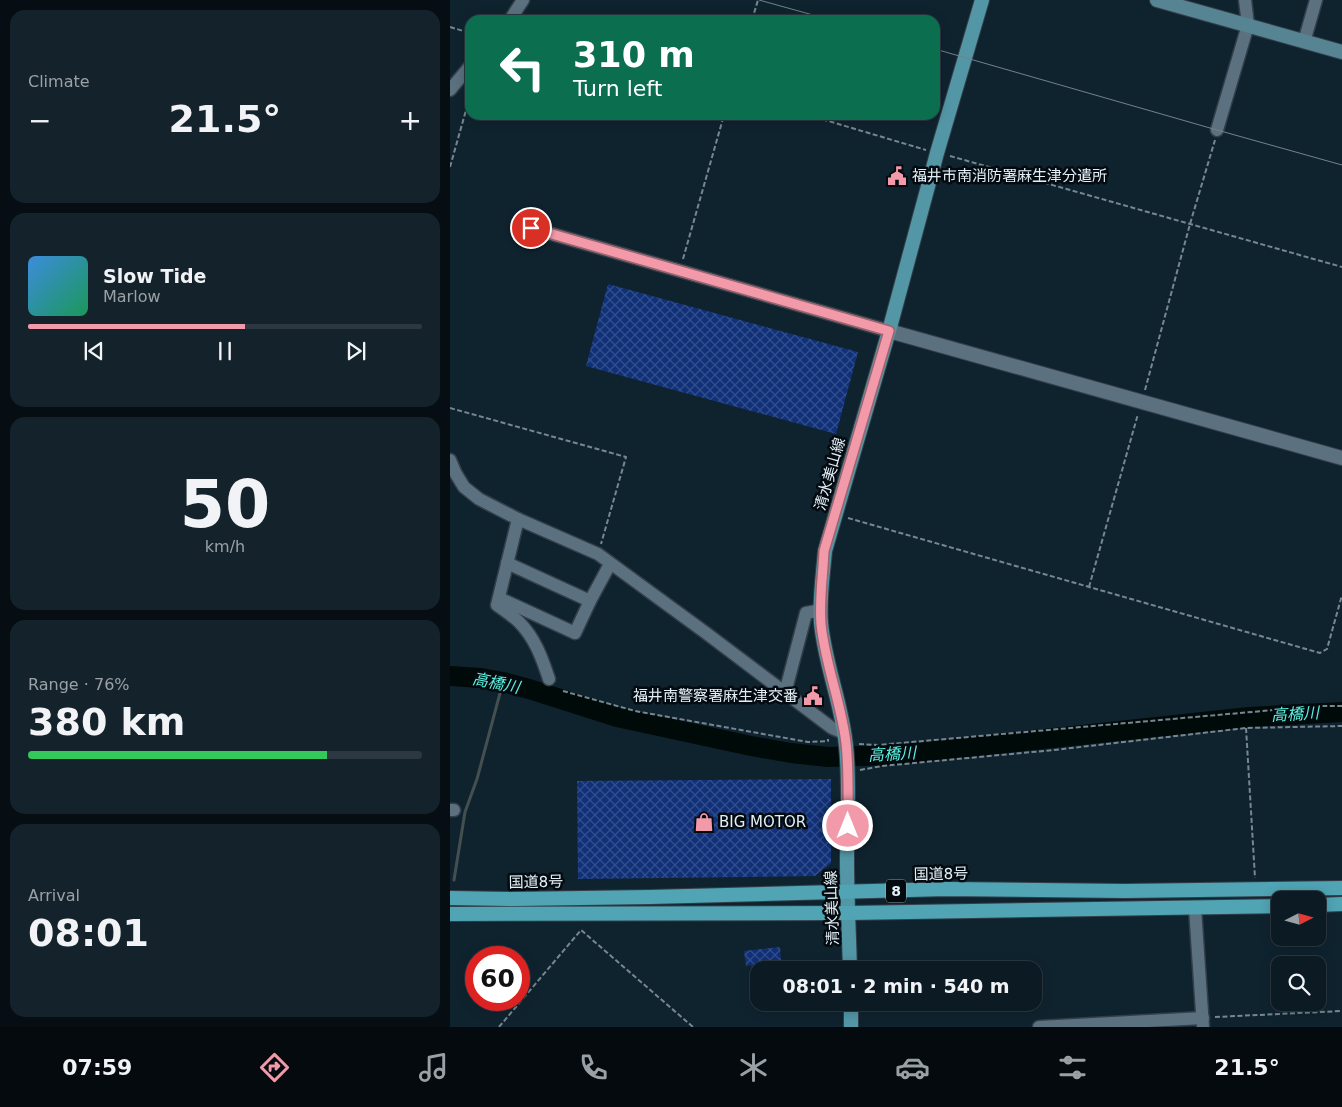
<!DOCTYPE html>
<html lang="en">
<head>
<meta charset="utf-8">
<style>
  body { margin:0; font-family:"DejaVu Sans","Noto Sans JP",sans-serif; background:#14232b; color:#f1f3f6; height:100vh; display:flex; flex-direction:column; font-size:19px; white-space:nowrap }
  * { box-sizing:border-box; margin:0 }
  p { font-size:16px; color:#9aa1a6 }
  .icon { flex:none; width:28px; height:28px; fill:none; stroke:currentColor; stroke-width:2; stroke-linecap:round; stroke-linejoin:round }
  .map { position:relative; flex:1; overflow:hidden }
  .side { display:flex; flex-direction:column; gap:10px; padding:10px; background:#060e13; width:450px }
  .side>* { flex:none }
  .banner { position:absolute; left:15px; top:15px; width:475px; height:105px; border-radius:15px; box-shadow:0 2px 12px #0003,0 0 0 1px #2b3841; background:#0b6e4f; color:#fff; overflow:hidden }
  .needle { width:32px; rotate:84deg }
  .controls { position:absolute; left:821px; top:891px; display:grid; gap:10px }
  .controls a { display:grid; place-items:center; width:55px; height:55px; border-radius:10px; background:#0b1a23; box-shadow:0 2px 12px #0003,0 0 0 1px #2b3841; font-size:25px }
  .speed { position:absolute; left:15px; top:946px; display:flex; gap:10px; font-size:25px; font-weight:700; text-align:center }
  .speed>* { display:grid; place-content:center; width:65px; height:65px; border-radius:50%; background:#0b1a23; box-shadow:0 2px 12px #0003,0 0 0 1px #2b3841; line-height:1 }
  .speed .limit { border:8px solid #d22; background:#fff; color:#111 }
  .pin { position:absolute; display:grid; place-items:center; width:42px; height:42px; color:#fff; margin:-21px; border:2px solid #fff; border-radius:50%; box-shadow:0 1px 5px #0007 }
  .me { position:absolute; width:55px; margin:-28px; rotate:0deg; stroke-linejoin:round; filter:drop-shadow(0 0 4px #0008) }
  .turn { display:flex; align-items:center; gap:18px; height:105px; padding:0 25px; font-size:22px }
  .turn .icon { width:65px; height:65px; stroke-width:2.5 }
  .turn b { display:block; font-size:35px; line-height:42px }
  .big { font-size:38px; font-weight:700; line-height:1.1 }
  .side .tile { flex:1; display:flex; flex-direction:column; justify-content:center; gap:8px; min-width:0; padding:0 18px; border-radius:15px; background:#14232b }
  .side .dial { align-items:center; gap:0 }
  .dial b { font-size:65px; line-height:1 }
  .song { display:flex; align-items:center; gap:15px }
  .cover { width:60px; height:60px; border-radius:8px; background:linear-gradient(135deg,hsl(210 70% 55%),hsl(150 70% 35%)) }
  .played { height:5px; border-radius:2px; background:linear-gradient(90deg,#f39aaa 55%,#2b3841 55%) }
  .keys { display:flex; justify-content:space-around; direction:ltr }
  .heat { display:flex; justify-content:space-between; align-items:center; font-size:28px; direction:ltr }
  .charge { height:8px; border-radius:4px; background:linear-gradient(90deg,#34c759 76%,#2b3841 0) }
  .trip { position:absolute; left:300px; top:961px; width:292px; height:50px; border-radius:15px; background:#0b1a23; box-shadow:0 2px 12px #0003,0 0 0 1px #2b3841; font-weight:700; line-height:50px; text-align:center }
  .menu { display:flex; height:80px; justify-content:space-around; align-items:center; background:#040a0e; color:#9aa1a6 }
  .menu .icon { width:35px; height:35px }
  .menu .selected { color:#f39aaa }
  .menu b { font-size:22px; color:#f1f3f6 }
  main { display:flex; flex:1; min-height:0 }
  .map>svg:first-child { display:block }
</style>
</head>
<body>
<main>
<section class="side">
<div class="tile"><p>Climate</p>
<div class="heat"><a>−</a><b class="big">21.5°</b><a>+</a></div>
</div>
<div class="tile">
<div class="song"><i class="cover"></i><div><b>Slow Tide</b><p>Marlow</p></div></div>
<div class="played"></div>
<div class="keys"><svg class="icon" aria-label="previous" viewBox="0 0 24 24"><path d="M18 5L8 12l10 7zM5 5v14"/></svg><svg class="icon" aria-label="pause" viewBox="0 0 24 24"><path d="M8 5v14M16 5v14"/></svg><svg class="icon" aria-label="next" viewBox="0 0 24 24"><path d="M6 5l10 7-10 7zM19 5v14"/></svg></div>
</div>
<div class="tile dial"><b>50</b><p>km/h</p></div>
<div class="tile"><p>Range · 76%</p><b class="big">380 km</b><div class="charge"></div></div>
<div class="tile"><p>Arrival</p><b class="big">08:01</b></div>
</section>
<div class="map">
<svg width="892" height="1027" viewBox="0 0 892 1027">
  <defs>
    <pattern id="building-cross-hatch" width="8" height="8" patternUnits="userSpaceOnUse" patternTransform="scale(1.25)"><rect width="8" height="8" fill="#103078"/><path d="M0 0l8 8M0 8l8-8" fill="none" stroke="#334e8c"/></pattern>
  </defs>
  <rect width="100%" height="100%" fill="#0f232f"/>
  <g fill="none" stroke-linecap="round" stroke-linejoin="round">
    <path stroke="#444f50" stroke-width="3" d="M 4,880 L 15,812 L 27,779 L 53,682"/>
    <path stroke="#000b09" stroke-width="20" d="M 0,676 L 31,678 L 53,682 L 79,689 L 167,717 L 301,746 L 341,753 L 378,757 L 444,755 L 799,717 L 892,712"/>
  </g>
  <g fill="url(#building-cross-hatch)">
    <path d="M 158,284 L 408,352 L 386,434 L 136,366 Z"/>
    <path d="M 381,779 L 381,863 L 365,876 L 128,879 L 127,781 Z"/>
    <path d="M 330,947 L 332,970 L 309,970 L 309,974 L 303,975 L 301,965 L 296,966 L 294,951 Z"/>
  </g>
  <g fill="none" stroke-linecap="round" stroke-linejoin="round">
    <g stroke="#323e48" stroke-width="15">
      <g id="minor">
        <path d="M 60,20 L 73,0"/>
        <path d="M 854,42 L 866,0"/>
        <path d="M 0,90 L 20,66"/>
        <path d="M 767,130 L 798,25 L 795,0"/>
        <path d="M 81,228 L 439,331"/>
        <path d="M 0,460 L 6,474 L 14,487 L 29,499 L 68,519 L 148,554 L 256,633 L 382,728 L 394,733"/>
        <path d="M 68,519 L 47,605 C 54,610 63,616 69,622 C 85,638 92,658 99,679"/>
        <path d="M 57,563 L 140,601"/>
        <path d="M 49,598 L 125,633 L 140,601 L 160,564"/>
        <path d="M 335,693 L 356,613 L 371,610"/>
        <path d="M 0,810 L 4,810"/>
        <path d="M 745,908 L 753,1027"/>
        <path d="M 589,1027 L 753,1018"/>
      </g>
    </g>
    <g stroke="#323e48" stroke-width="16">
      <path id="tertiary" d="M 439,331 L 892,458"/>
    </g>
    <g stroke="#323e48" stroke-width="16">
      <path id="secondary" d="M 707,0 L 892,52"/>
    </g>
    <g stroke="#323e48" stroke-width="16">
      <g id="primary">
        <path d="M 400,970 C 399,933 397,897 397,860 C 397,822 400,784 396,746 C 392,704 375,665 371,623 C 369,600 373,575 375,551 L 439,331 L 487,153 L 532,0"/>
        <path d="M 401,1002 L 401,1027"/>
      </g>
    </g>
    <g stroke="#323e48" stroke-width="16">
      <g id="trunk">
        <path d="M 0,898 L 64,899 L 200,897 L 496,889 L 675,891 L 892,888"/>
        <path d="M 868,905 L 892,904"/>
        <path d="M 0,914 L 399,913 L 830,906"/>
      </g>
    </g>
    <g stroke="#778791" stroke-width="2" stroke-dasharray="5 2.5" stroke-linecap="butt">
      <path d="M 302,20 L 308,0"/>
      <path d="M 0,27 L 20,33"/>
      <path d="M 358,115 L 476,150"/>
      <path d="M 500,156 L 892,267"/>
      <path d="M 0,167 L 20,96"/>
      <path d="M 233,259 L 274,115"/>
      <path d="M 695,390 L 740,224 L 765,140"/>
      <path d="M 0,408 L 176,457 L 151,544"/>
      <path d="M 398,518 L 870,653 L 877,649 L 892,595"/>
      <path d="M 639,587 L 688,414"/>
      <path d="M 113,691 L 185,711 L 358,742 L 378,741 L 378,739"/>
      <path d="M 796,728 L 805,878"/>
      <path d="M 409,744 L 428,745 L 869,706 L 892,706"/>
      <path d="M 410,770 L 432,766 L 604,750 L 796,728 L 892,726"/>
      <path d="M 765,1017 L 892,1011"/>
      <path d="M 49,1027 L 131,930 L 243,1027"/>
    </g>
    <use href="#minor" stroke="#5b717f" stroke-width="12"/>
    <use href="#tertiary" stroke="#5b717f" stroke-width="14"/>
    <use href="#secondary" stroke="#578493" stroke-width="14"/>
    <use href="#primary" stroke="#5397a7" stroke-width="14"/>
    <use href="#trunk" stroke="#50a4b4" stroke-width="14"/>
    <g stroke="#72828c" stroke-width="1">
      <path d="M 309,0 L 381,20"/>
      <path d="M 485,49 L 767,130 L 892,165"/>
    </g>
  </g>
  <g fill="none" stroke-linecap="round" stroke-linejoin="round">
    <g stroke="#9e646e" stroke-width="12">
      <path id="route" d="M 81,228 L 439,331 L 374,551 C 373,575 369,600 371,624 C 375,664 391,702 396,743 C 399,770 398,799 398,826"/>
    </g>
    <use href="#route" stroke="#f39aaa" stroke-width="9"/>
  </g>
  <defs>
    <g id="civic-bare" transform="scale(1.5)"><path d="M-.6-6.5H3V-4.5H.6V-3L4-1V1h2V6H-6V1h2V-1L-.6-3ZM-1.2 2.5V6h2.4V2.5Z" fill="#f39aaa" stroke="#040b10" stroke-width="2.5" paint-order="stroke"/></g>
    <g id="shop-bare" transform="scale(1.5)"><path d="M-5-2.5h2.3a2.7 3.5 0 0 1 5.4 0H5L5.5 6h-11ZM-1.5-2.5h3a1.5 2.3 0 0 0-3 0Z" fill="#f39aaa" stroke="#040b10" stroke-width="2.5" paint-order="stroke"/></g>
  </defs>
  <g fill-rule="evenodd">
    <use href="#civic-bare" x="447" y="176"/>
    <use href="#civic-bare" x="363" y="696"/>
    <use href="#shop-bare" x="254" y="822"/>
  </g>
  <g text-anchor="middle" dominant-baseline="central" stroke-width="5" stroke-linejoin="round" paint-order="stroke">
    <rect fill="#040b10" stroke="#a0abb2" stroke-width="1" x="436" y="879.5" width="20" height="23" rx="4"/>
    <g font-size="14" font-weight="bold" fill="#e3eff7">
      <text x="446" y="891">8</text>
    </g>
    <g font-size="15" fill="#e3eff7" stroke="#040b10" text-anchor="start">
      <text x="462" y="176">福井市南消防署麻生津分遣所</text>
      <text x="348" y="696" text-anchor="end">福井南警察署麻生津交番</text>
      <text x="269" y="822">BIG MOTOR</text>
    </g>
    <g font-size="15" fill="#e3eff7" stroke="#040b10">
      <text transform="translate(380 474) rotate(-74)">清水美山線</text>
      <text transform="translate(491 874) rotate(-1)">国道8号</text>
      <text transform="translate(86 882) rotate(-1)">国道8号</text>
      <text transform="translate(382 908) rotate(-92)">清水美山線</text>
    </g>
    <g font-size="16" font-style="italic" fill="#5cf0df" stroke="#040b10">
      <text transform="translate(46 683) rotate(11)">高橋川</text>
      <text transform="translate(845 714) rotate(-3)">高橋川</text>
      <text transform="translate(442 754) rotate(-3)">高橋川</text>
    </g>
  </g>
</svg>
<div class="controls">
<a><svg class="needle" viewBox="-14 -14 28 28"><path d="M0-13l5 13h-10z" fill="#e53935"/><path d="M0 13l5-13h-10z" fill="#9aa1a6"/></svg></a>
<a><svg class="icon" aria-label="search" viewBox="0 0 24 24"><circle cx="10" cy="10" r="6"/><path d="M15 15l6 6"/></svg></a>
</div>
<div class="speed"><div class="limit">60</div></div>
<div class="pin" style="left:81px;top:228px;background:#d93025"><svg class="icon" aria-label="arrive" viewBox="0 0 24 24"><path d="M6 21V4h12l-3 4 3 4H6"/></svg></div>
<svg class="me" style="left:398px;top:826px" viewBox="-20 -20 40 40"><circle r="17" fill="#f39aaa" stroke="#fff" stroke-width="3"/><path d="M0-11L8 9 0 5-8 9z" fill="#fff"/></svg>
<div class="trip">08:01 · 2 min · 540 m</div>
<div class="banner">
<div class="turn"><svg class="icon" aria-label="left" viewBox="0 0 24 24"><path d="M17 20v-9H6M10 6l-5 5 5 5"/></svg><div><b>310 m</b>Turn left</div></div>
</div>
</div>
</main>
<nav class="menu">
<b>07:59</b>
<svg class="icon selected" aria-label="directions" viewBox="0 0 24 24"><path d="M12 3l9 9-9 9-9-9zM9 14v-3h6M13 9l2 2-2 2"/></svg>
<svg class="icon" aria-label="music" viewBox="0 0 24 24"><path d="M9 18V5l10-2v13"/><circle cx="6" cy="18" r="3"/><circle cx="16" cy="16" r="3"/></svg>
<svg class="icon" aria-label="phone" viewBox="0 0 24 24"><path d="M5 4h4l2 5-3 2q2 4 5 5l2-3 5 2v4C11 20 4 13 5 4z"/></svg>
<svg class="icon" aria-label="climate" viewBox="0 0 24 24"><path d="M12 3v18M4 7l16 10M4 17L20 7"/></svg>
<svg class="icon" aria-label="car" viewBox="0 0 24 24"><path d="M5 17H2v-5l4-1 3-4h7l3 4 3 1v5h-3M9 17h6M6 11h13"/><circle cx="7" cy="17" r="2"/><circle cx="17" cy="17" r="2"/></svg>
<svg class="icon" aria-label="filters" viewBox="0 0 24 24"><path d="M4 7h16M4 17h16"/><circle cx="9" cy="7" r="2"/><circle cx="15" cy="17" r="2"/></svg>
<b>21.5°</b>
</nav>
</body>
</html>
